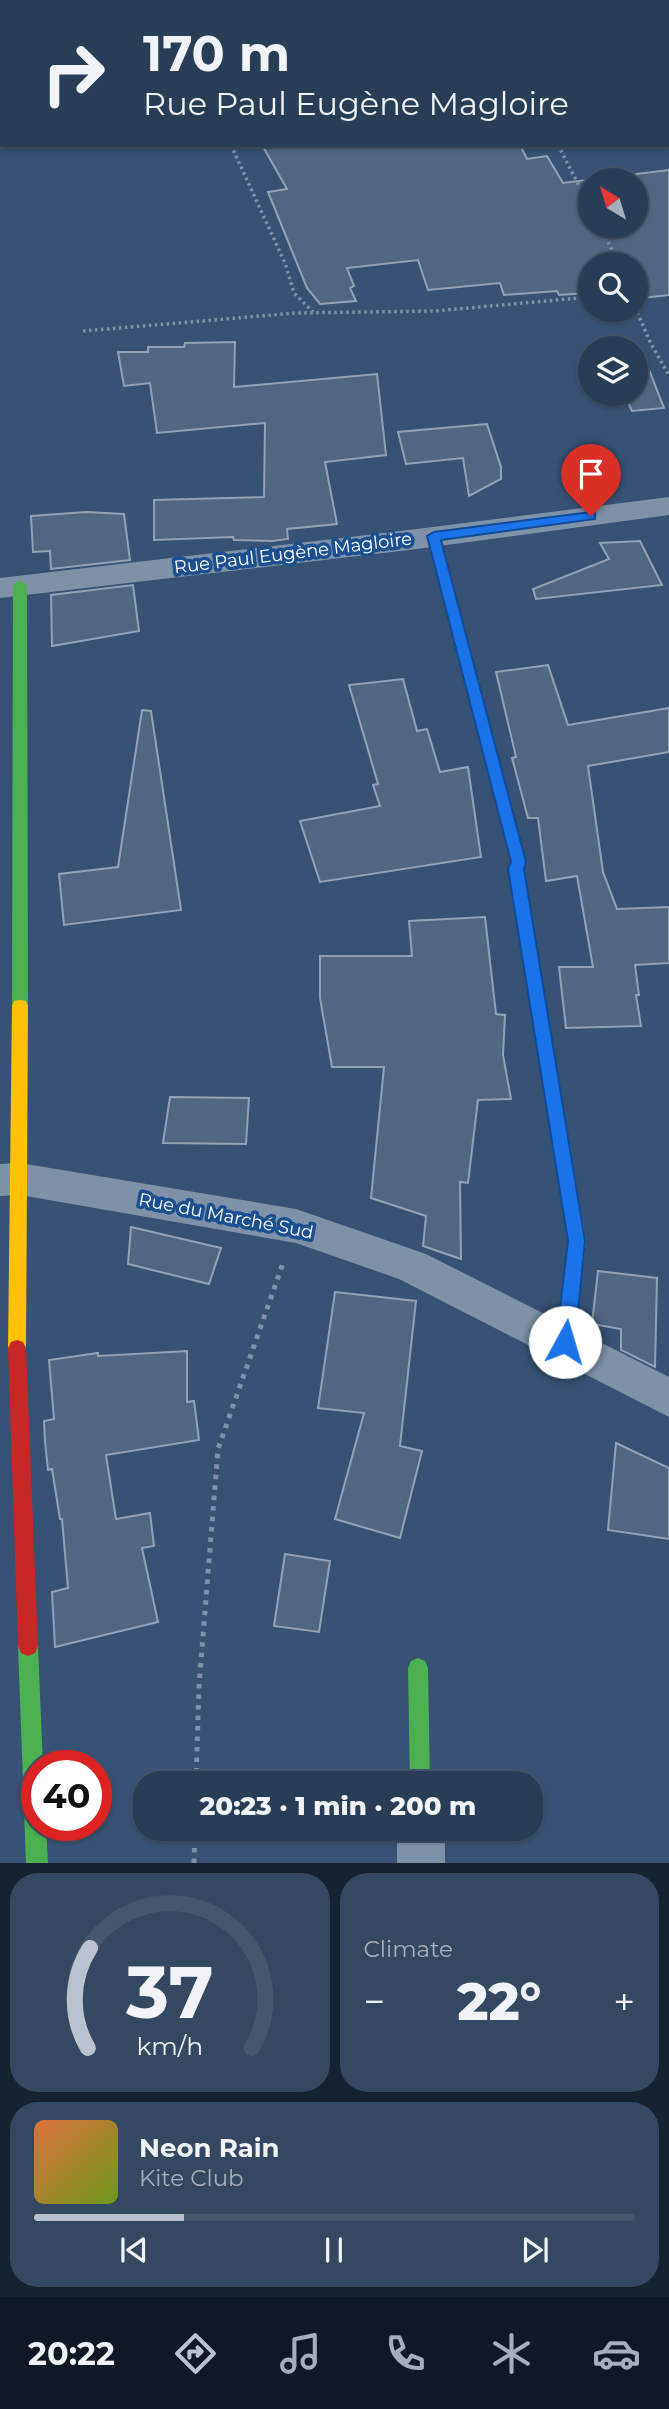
<!DOCTYPE html>
<html lang="en">
<head>
<meta charset="utf-8">
<style>
  body { margin:0; font-family:Montserrat,sans-serif; background:#344961; color:#f1f3f6; height:100vh; display:flex; flex-direction:column; font-size:26px; white-space:nowrap }
  * { box-sizing:border-box; margin:0 }
  p { font-size:23px; color:#a5aeba }
  .icon { flex:none; width:38px; height:38px; fill:none; stroke:currentColor; stroke-width:2; stroke-linecap:round; stroke-linejoin:round }
  .map { position:relative; height:1863px; overflow:hidden }
  .side { display:flex; flex-direction:column; gap:10px; padding:10px; background:#162230; flex:1 }
  .side>* { flex:none }
  .guide { position:absolute; left:0px; top:0px; width:670px; height:147px; box-shadow:0 2px 5px #0004,0 0 0 2px #44576d; background:#283e57; color:#f1f3f6; overflow:hidden }
  .needle { width:46px; rotate:322deg }
  .fabs { position:absolute; left:578px; top:168px; display:grid; gap:14px }
  .fabs a { display:grid; place-items:center; width:70px; height:70px; border-radius:50%; background:#283e57; box-shadow:0 2px 5px #0004,0 0 0 2px #44576d; font-size:35px }
  .speed { position:absolute; left:21px; top:1750px; display:flex; gap:14px; font-size:35px; font-weight:700; text-align:center }
  .speed>* { display:grid; place-content:center; width:91px; height:91px; border-radius:50%; background:#283e57; box-shadow:0 2px 5px #0004,0 0 0 2px #44576d; line-height:1 }
  .speed .limit { border:10px solid #d22; background:#fff; color:#111 }
  .pin { position:absolute; display:grid; place-items:center; width:60px; height:60px; color:#fff; margin:-72px -30px; border-radius:50% 50% 50% 0; rotate:-45deg; box-shadow:0 0 7px #0007 }
  .pin .icon { rotate:45deg }
  .me { position:absolute; width:77px; margin:-38px; rotate:6deg; stroke-linejoin:round; filter:drop-shadow(0 0 5px #0008) }
  .turn { display:flex; align-items:center; gap:24px; height:147px; padding:0 28px; font-size:32px }
  .turn .icon { width:91px; height:91px; stroke-width:2.5 }
  .turn b { display:block; font-size:49px; line-height:60px }
  .big { font-size:52px; font-weight:800; line-height:1.1 }
  .side .tile { flex:1; display:flex; flex-direction:column; justify-content:center; gap:10px; min-width:0; padding:0 24px; border-radius:28px; background:#344961 }
  .side .dial { align-items:center; gap:0 }
  .dial svg { height:182px; overflow:visible; fill:none; stroke:#44576d; stroke-width:7; stroke-linecap:round; text-anchor:middle }
  .dial text { fill:#f1f3f6; stroke:none }
  .song { display:flex; align-items:center; gap:21px }
  .cover { width:84px; height:84px; border-radius:10px; background:linear-gradient(135deg,hsl(20 70% 55%),hsl(80 70% 35%)) }
  .played { height:7px; border-radius:4px; background:linear-gradient(90deg,#b9c2ce 25%,#44576d 25%) }
  .keys { display:flex; justify-content:space-around; direction:ltr }
  .heat { display:flex; justify-content:space-between; align-items:center; font-size:38px; direction:ltr }
  .side .tiles { flex:1; display:grid; gap:10px; grid-template-columns:1fr 1fr }
  .tile:last-child { grid-column:span 2 }
  .trip { position:absolute; left:133px; top:1771px; width:410px; height:70px; border-radius:28px; background:#283e57; box-shadow:0 2px 5px #0004,0 0 0 2px #44576d; font-weight:800; line-height:70px; text-align:center }
  .tab-bar { display:flex; height:112px; justify-content:space-around; align-items:center; background:#101923; color:#a5aeba }
  .tab-bar .icon { width:49px; height:49px }
  .tab-bar .current { color:#b9c2ce }
  .tab-bar b { font-size:32px; color:#f1f3f6 }
  .map>svg:first-child { display:block }
</style>
</head>
<body>
<div class="map">
<svg width="669" height="1863" viewBox="0 0 669 1863">
  <rect width="100%" height="100%" fill="#365274"/>
  <g fill="#506783" stroke="#92a2b6" stroke-width="2" fill-rule="evenodd">
    <path d="M 262,145 L 520,145 L 527,159 L 547,156 L 563,183 L 669,170 L 669,295 L 635,299 L 635,264 L 590,264 L 590,293 L 559,295 L 557,291 L 504,295 L 500,283 L 428,290 L 418,260 L 347,268 L 354,286 L 350,288 L 356,301 L 320,304 L 307,288 L 268,192 L 287,189 ZM 590,180 L 635,180 L 635,226 L 590,226 Z"/>
    <path d="M 235,342 L 234,387 L 377,374 L 386,455 L 325,462 L 337,524 L 287,529 L 288,539 L 272,541 L 234,540 L 233,537 L 154,540 L 154,500 L 264,497 L 265,423 L 157,433 L 150,383 L 124,386 L 118,352 L 148,352 L 148,347 L 184,347 L 185,343 Z"/>
    <path d="M 635,362 L 646,362 L 664,408 L 632,411 L 624,394 L 635,394 Z"/>
    <path d="M 487,424 L 501,467 L 501,479 L 469,496 L 463,458 L 406,464 L 398,432 Z"/>
    <path d="M 86,512 L 124,514 L 130,560 L 51,569 L 50,551 L 33,552 L 31,516 Z"/>
    <path d="M 640,541 L 662,585 L 536,599 L 533,589 L 609,559 L 600,543 Z"/>
    <path d="M 133,585 L 139,631 L 52,646 L 51,595 Z"/>
    <path d="M 548,665 L 568,725 L 669,708 L 669,752 L 588,766 L 603,872 L 617,909 L 669,907 L 669,963 L 635,965 L 639,995 L 636,995 L 641,1026 L 566,1028 L 559,967 L 593,967 L 577,876 L 546,881 L 538,818 L 528,818 L 512,758 L 516,757 L 496,672 Z"/>
    <path d="M 403,679 L 417,731 L 427,729 L 440,772 L 468,767 L 481,857 L 320,882 L 300,821 L 380,806 L 373,785 L 378,784 L 349,685 Z"/>
    <path d="M 142,710 L 151,711 L 181,910 L 64,925 L 59,874 L 118,867 Z"/>
    <path d="M 485,917 L 496,1014 L 505,1015 L 503,1055 L 511,1099 L 478,1100 L 468,1183 L 460,1182 L 461,1259 L 423,1246 L 426,1216 L 371,1198 L 384,1067 L 332,1067 L 320,998 L 320,956 L 412,956 L 409,921 Z"/>
    <path d="M 170,1097 L 249,1098 L 246,1144 L 163,1143 Z"/>
    <path d="M 131,1227 L 221,1248 L 209,1284 L 128,1264 Z"/>
    <path d="M 598,1271 L 657,1278 L 655,1367 L 621,1350 L 621,1329 L 592,1324 Z"/>
    <path d="M 335,1292 L 416,1301 L 400,1446 L 422,1451 L 400,1538 L 335,1519 L 364,1413 L 318,1408 Z"/>
    <path d="M 187,1351 L 187,1402 L 194,1401 L 199,1440 L 106,1455 L 116,1519 L 150,1513 L 154,1546 L 142,1548 L 158,1622 L 55,1647 L 52,1592 L 68,1588 L 62,1519 L 60,1519 L 52,1469 L 48,1470 L 45,1442 L 44,1421 L 54,1419 L 49,1360 L 98,1353 L 98,1356 Z"/>
    <path d="M 616,1443 L 669,1468 L 669,1539 L 608,1530 Z"/>
    <path d="M 285,1554 L 330,1561 L 319,1632 L 274,1626 Z"/>
  </g>
  <g fill="none" stroke-linecap="round" stroke-linejoin="round">
    <g stroke="#7d92a8" stroke-width="3.5" stroke-dasharray="2.5 3.5" stroke-linecap="butt">
      <path d="M 231,145 L 285,263 L 294,293 L 313,312"/>
      <path d="M 558,145 L 590,207"/>
      <path d="M 600,226 L 619,264"/>
      <path d="M 635,307 L 651,344 L 669,375"/>
      <path d="M 83,331 L 296,313 L 435,311 L 590,297"/>
    </g>
    <g stroke="#7d92a8" stroke-width="5" stroke-dasharray="4.5 6" stroke-linecap="butt">
      <path d="M 196,1783 L 199,1686 L 218,1449 L 283,1263"/>
      <path d="M 194,1863 L 195,1829"/>
    </g>
    <g fill="#7d92a8" fill-rule="evenodd">
      <path d="M 669,497 L 669,515 L 409,550 L 0,598 L 0,578 L 409,530 Z"/>
      <path d="M 20,1163 L 296,1209 L 426,1254 L 669,1377 L 669,1417 L 399,1279 L 296,1243 L 20,1195 L 0,1196 L 0,1164 Z"/>
      <rect x="397" y="1829" width="48" height="34"/>
    </g>
    <g fill="#4caf50" fill-rule="evenodd">
      <path d="M 20,580 L 27,585 L 28,1006 L 26,1011 L 14,1011 L 12,1006 L 13,585 Z"/>
      <path d="M 559,1125 L 565,1127 L 567,1132 L 586,1241 L 574,1342 L 571,1348 L 565,1350 L 559,1348 L 556,1342 L 568,1241 L 551,1132 L 553,1127 Z"/>
      <path d="M 28,1636 L 35,1639 L 38,1646 L 43,1766 L 37,1766 L 37,1825 L 46,1825 L 48,1863 L 26,1863 L 18,1646 L 21,1639 Z"/>
      <path d="M 418,1658 L 425,1661 L 428,1668 L 430,1783 L 410,1783 L 408,1668 L 411,1661 Z"/>
    </g>
    <path fill="#ffc107" fill-rule="evenodd" d="M 20,1000 L 26,1001 L 28,1006 L 26,1348 L 23,1354 L 17,1356 L 11,1354 L 8,1348 L 12,1006 L 14,1001 Z"/>
    <g fill="#c62828" fill-rule="evenodd">
      <path d="M 434,532 L 441,536 L 526,862 L 524,869 L 567,1132 L 565,1137 L 559,1139 L 553,1137 L 551,1132 L 508,869 L 510,862 L 427,536 Z"/>
      <path d="M 17,1340 L 23,1342 L 26,1348 L 38,1646 L 35,1653 L 28,1656 L 21,1653 L 18,1646 L 8,1348 L 11,1342 Z"/>
    </g>
  </g>
  <path fill="#1a73e8" stroke="#114b97" stroke-width="2" d="M 591,512 L 595,513 L 595,519 L 441,540 L 526,862 L 524,869 L 585,1241 L 575,1342 L 572,1348 L 565,1351 L 559,1348 L 556,1342 L 568,1241 L 508,869 L 511,862 L 427,536 L 434,532 Z"/>
  <g text-anchor="middle" dominant-baseline="central" stroke-width="7" stroke-linejoin="round" paint-order="stroke">
    <g font-size="18" fill="#fff" stroke="#1b4f8f">
      <text transform="translate(293 553) rotate(-7)">Rue Paul Eugène Magloire</text>
      <text transform="translate(226 1216) rotate(11)">Rue du Marché Sud</text>
    </g>
  </g>
</svg>
<div class="fabs">
<a><svg class="needle" viewBox="-14 -14 28 28"><path d="M0-13l5 13h-10z" fill="#e53935"/><path d="M0 13l5-13h-10z" fill="#a5aeba"/></svg></a>
<a><svg class="icon" aria-label="search" viewBox="0 0 24 24"><circle cx="10" cy="10" r="6"/><path d="M15 15l6 6"/></svg></a>
<a><svg class="icon" aria-label="layers" viewBox="0 0 24 24"><path d="M12 4l9 5-9 5-9-5zM3 14l9 5 9-5"/></svg></a>
</div>
<div class="speed"><div class="limit">40</div></div>
<div class="pin" style="left:591px;top:516px;background:#d93025"><svg class="icon" aria-label="arrive" viewBox="0 0 24 24"><path d="M6 21V4h12l-3 4 3 4H6"/></svg></div>
<svg class="me" style="left:565px;top:1342px" viewBox="-20 -20 40 40"><circle r="19" fill="#fff"/><path d="M0-13L10 11 0 6-10 11z" fill="#1a73e8"/></svg>
<div class="trip">20:23 · 1 min · 200 m</div>
<div class="guide">
<div class="turn"><svg class="icon" aria-label="right" viewBox="0 0 24 24"><path d="M7 20v-9h11M14 6l5 5-5 5"/></svg><div><b>170 m</b>Rue Paul Eugène Magloire</div></div>
</div>
</div>
<section class="side">
<div class="tiles">
<div class="tile dial"><svg viewBox="0 0 100 80">
<path d="M14 69A42 42 0 1 1 86 69"/>
<path d="M14 69A42 42 0 0 1 15 25" stroke="#b9c2ce"/>
<text x="50" y="56" font-size="32" font-weight="700">37</text>
<text x="50" y="72" font-size="11">km/h</text>
</svg></div>
<div class="tile"><p>Climate</p>
<div class="heat"><a>−</a><b class="big">22°</b><a>+</a></div>
</div>
<div class="tile">
<div class="song"><i class="cover"></i><div><b>Neon Rain</b><p>Kite Club</p></div></div>
<div class="played"></div>
<div class="keys"><svg class="icon" aria-label="previous" viewBox="0 0 24 24"><path d="M18 5L8 12l10 7zM5 5v14"/></svg><svg class="icon" aria-label="pause" viewBox="0 0 24 24"><path d="M8 5v14M16 5v14"/></svg><svg class="icon" aria-label="next" viewBox="0 0 24 24"><path d="M6 5l10 7-10 7zM19 5v14"/></svg></div>
</div>
</div>
</section>
<nav class="tab-bar">
<b>20:22</b>
<svg class="icon current" aria-label="directions" viewBox="0 0 24 24"><path d="M12 3l9 9-9 9-9-9zM9 14v-3h6M13 9l2 2-2 2"/></svg>
<svg class="icon" aria-label="music" viewBox="0 0 24 24"><path d="M9 18V5l10-2v13"/><circle cx="6" cy="18" r="3"/><circle cx="16" cy="16" r="3"/></svg>
<svg class="icon" aria-label="phone" viewBox="0 0 24 24"><path d="M5 4h4l2 5-3 2q2 4 5 5l2-3 5 2v4C11 20 4 13 5 4z"/></svg>
<svg class="icon" aria-label="climate" viewBox="0 0 24 24"><path d="M12 3v18M4 7l16 10M4 17L20 7"/></svg>
<svg class="icon" aria-label="car" viewBox="0 0 24 24"><path d="M5 17H2v-5l4-1 3-4h7l3 4 3 1v5h-3M9 17h6M6 11h13"/><circle cx="7" cy="17" r="2"/><circle cx="17" cy="17" r="2"/></svg>
</nav>
</body>
</html>
